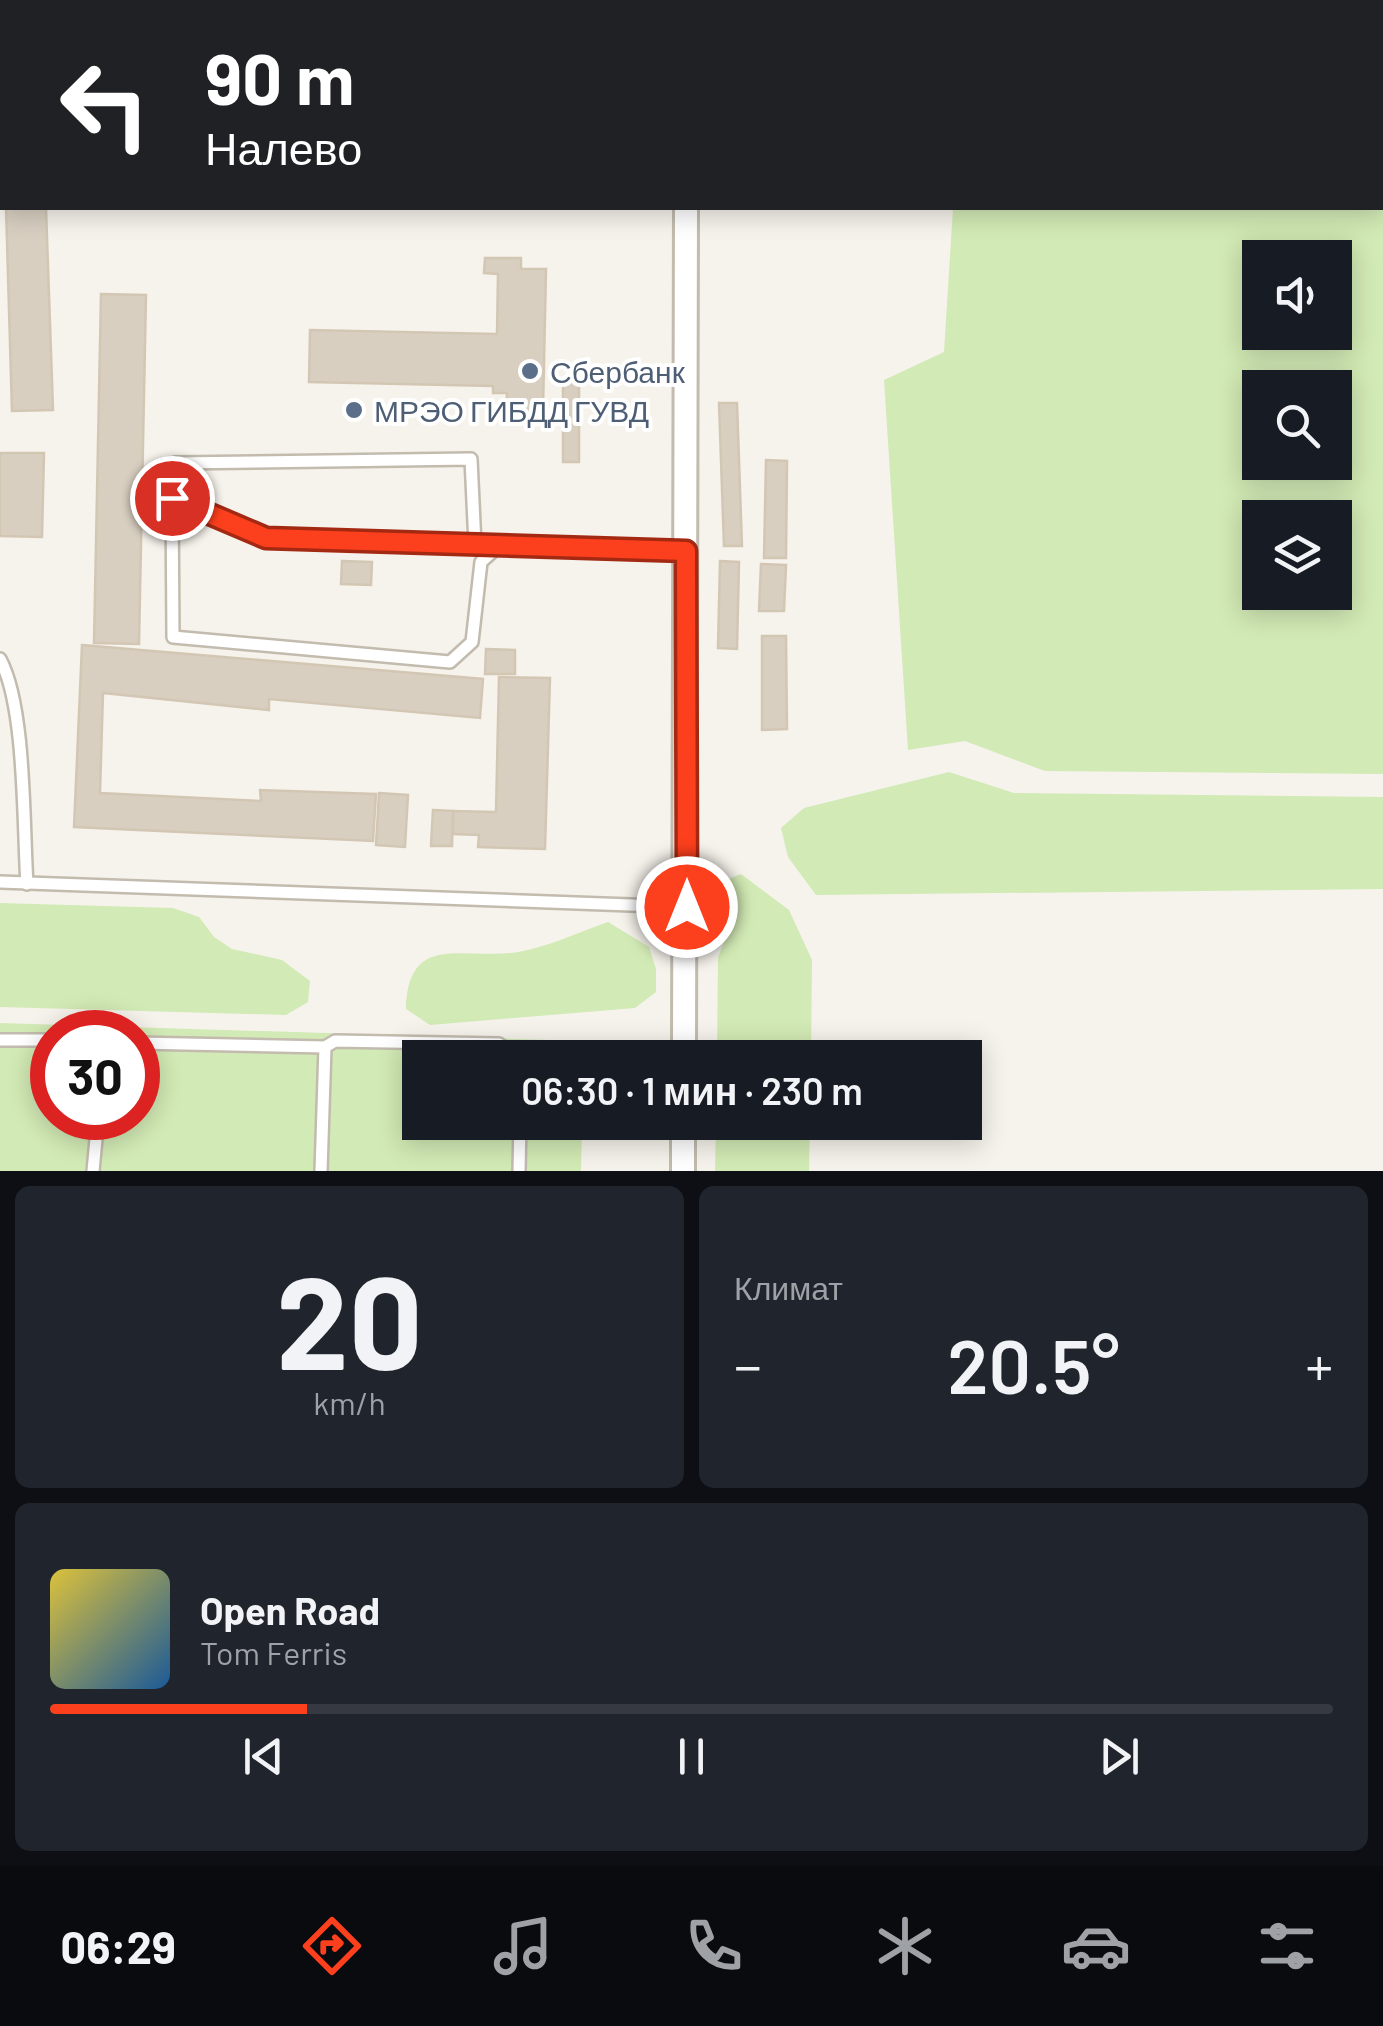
<!DOCTYPE html>
<html lang="ru">
<head>
<meta charset="utf-8">
<style>
  body { margin:0; font-family:Barlow,sans-serif; background:#20242c; color:#f1f3f6; height:100vh; display:flex; flex-direction:column; font-size:38px; white-space:nowrap }
  * { box-sizing:border-box; margin:0 }
  p { font-size:32px; color:#9ea1a6 }
  .icon { flex:none; width:55px; height:55px; fill:none; stroke:currentColor; stroke-width:2; stroke-linecap:round; stroke-linejoin:round }
  .map { position:relative; height:1171px; overflow:hidden }
  .details { display:flex; flex-direction:column; gap:15px; padding:15px; background:#0d0f14; flex:1 }
  .details>* { flex:none }
  .guide { position:absolute; left:0px; top:0px; width:1385px; height:210px; box-shadow:0 5px 25px #0003; background:#202124; color:#fff; overflow:hidden }
  .controls { position:absolute; left:1242px; top:240px; display:grid; gap:20px }
  .controls a { display:grid; place-items:center; width:110px; height:110px; border-radius:0px; background:#171b24; box-shadow:0 5px 25px #0003; font-size:50px }
  .speed { position:absolute; left:30px; top:1010px; display:flex; gap:20px; font-size:50px; font-weight:700; text-align:center }
  .speed>* { display:grid; place-content:center; width:130px; height:130px; border-radius:50%; background:#171b24; box-shadow:0 5px 25px #0003; line-height:1 }
  .speed .limit { border:15px solid #d22; background:#fff; color:#111 }
  .pin { position:absolute; display:grid; place-items:center; width:85px; height:85px; color:#fff; margin:-42px; border:5px solid #fff; border-radius:50%; box-shadow:0 2px 10px #0007 }
  .me { position:absolute; width:110px; margin:-55px; rotate:0deg; stroke-linejoin:round; filter:drop-shadow(0 0 8px #0008) }
  .turn { display:flex; align-items:center; gap:35px; height:210px; padding:0 40px; font-size:45px }
  .turn .icon { width:130px; height:130px; stroke-width:2.5 }
  .turn b { display:block; font-size:70px; line-height:85px }
  .big { font-size:75px; font-weight:600; line-height:1.1 }
  .details .card { flex:1; display:flex; flex-direction:column; justify-content:center; gap:15px; min-width:0; padding:0 35px; border-radius:15px; background:#20242c }
  .details .dial { align-items:center; gap:0 }
  .dial b { font-size:130px; line-height:1 }
  .song { display:flex; align-items:center; gap:30px }
  .cover { width:120px; height:120px; border-radius:15px; background:linear-gradient(135deg,hsl(50 70% 55%),hsl(210 70% 35%)) }
  .played { height:10px; border-radius:5px; background:linear-gradient(90deg,#fc3f1d 20%,#363941 20%) }
  .keys { display:flex; justify-content:space-around; direction:ltr }
  .heat { display:flex; justify-content:space-between; align-items:center; font-size:55px; direction:ltr }
  .details .tiles { flex:1; display:grid; gap:15px; grid-template-columns:1fr 1fr }
  .card:last-child { grid-column:span 2 }
  .trip { position:absolute; left:402px; top:1040px; width:580px; height:100px; border-radius:0px; background:#171b24; box-shadow:0 5px 25px #0003; font-weight:600; line-height:100px; text-align:center }
  .tab-bar { display:flex; height:160px; justify-content:space-around; align-items:center; background:#090b0e; color:#9ea1a6 }
  .tab-bar .icon { width:70px; height:70px }
  .tab-bar .active { color:#fc3f1d }
  .tab-bar b { font-size:45px; color:#f1f3f6 }
  .map>svg:first-child { display:block }
</style>
</head>
<body>
<div class="map">
<svg width="1383" height="1171" viewBox="0 0 1383 1171">
  <rect width="100%" height="100%" fill="#f6f3ec"/>
  <g fill="#d2eab5" fill-rule="evenodd">
    <path d="M 894,0 L 1383,0 L 1383,774 L 1045,771 L 965,741 L 908,750 L 884,380 L 944,352 L 953,208 L 1382,208 L 1382,2 ZM 1260,258 L 1335,258 L 1335,332 L 1260,332 ZM 1260,388 L 1335,388 L 1335,462 L 1260,462 ZM 1260,518 L 1335,518 L 1335,592 L 1260,592 Z"/>
    <path d="M 949,772 L 1014,793 L 1383,797 L 1383,889 L 816,895 L 788,857 L 781,828 L 804,808 Z"/>
    <path d="M 741,874 L 789,910 L 812,960 L 811,1057 L 717,1057 L 718,957 L 732,923 L 728,879 Z"/>
    <path d="M 0,903 L 173,908 L 199,917 L 214,937 L 232,949 L 282,960 L 310,981 L 308,1002 L 286,1015 L 0,1007 Z"/>
    <path d="M 608,922 L 649,947 L 656,969 L 656,992 L 635,1008 L 430,1025 L 406,1009 C 408,930 465,961 518,952 C 548,947 579,932 608,922 Z"/>
    <path d="M 0,1023 L 585,1041 L 584,1057 L 420,1058 L 420,1122 L 582,1123 L 581,1171 L 0,1171 ZM 52,1032 L 138,1032 L 138,1118 L 52,1118 Z"/>
    <path d="M 716,1123 L 810,1123 L 809,1171 L 715,1171 Z"/>
  </g>
  <g fill="#d8cfc1" stroke="#d3c7b4" stroke-width="2.5">
    <path d="M 6,208 L 46,208 L 53,410 L 12,411 Z"/>
    <path d="M 485,258 L 521,258 L 521,269 L 546,269 L 543,411 L 506,410 L 507,393 L 493,393 L 493,386 L 309,382 L 310,330 L 497,334 L 498,274 L 484,273 Z"/>
    <path d="M 101,294 L 146,295 L 139,644 L 94,643 Z"/>
    <rect x="563" y="381" width="16" height="81"/>
    <path d="M 719,403 L 737,403 L 742,546 L 724,546 Z"/>
    <path d="M 0,453 L 44,453 L 42,537 L 0,536 Z"/>
    <path d="M 766,460 L 787,461 L 786,558 L 764,558 Z"/>
    <path d="M 342,561 L 372,562 L 371,585 L 341,584 Z"/>
    <path d="M 720,561 L 739,562 L 737,649 L 718,648 Z"/>
    <path d="M 761,564 L 786,565 L 784,611 L 759,611 Z"/>
    <path d="M 762,636 L 786,636 L 787,729 L 762,730 Z"/>
    <path d="M 82,645 L 483,679 L 480,718 L 269,699 L 269,710 L 103,693 L 100,793 L 261,801 L 260,790 L 376,794 L 373,841 L 74,827 Z"/>
    <path d="M 486,649 L 515,650 L 515,674 L 485,674 Z"/>
    <path d="M 499,677 L 550,678 L 545,849 L 478,847 L 479,835 L 453,834 L 453,811 L 496,812 Z"/>
    <path d="M 379,793 L 408,795 L 405,847 L 376,845 Z"/>
    <path d="M 433,810 L 453,811 L 452,846 L 431,846 Z"/>
  </g>
  <g fill="none" stroke-linecap="round" stroke-linejoin="round">
    <g stroke="#c2bbae" stroke-width="16">
      <g id="service">
        <path d="M 172,498 L 173,637 L 450,662 L 472,642 L 481,562 L 500,545"/>
        <path d="M 475,545 L 471,459 L 175,463 L 172,498 L 266,538 L 686,551"/>
        <path d="M 0,659 C 26,707 23,826 27,884"/>
        <path d="M 0,882 L 685,907"/>
        <path d="M 0,1040 L 52,1040"/>
        <path d="M 138,1043 L 325,1047 L 335,1041 L 499,1044 L 518,1058"/>
        <path d="M 93,1171 L 98,1118"/>
        <path d="M 321,1171 L 325,1047"/>
        <path d="M 519,1171 L 520,1122"/>
      </g>
    </g>
    <g stroke="#c2bbae" stroke-width="28">
      <g id="minor">
        <path d="M 687,2 L 687,0"/>
        <path d="M 684,1058 L 686,208"/>
        <path d="M 683,1171 L 683,1122"/>
      </g>
    </g>
    <use href="#service" stroke="#fff" stroke-width="11"/>
    <use href="#minor" stroke="#fff" stroke-width="22"/>
  </g>
  <g fill="none" stroke-linecap="round" stroke-linejoin="round">
    <g stroke="#a42913" stroke-width="25">
      <path id="route" d="M 172,498 L 266,538 L 686,551 L 687,907"/>
    </g>
    <use href="#route" stroke="#fc3f1d" stroke-width="18"/>
  </g>
  <g fill="#5c6f8a" stroke="#fff" stroke-width="4">
    <circle cx="530" cy="371" r="10"/>
    <circle cx="354" cy="410" r="10"/>
  </g>
  <g text-anchor="middle" dominant-baseline="central" stroke-width="8" stroke-linejoin="round" paint-order="stroke">
    <g font-size="30" fill="#4e5e75" stroke="#fff" text-anchor="start">
      <text x="550" y="371">Сбербанк</text>
      <text x="374" y="410">МРЭО ГИБДД ГУВД</text>
    </g>
  </g>
</svg>
<div class="controls">
<a><svg class="icon" aria-label="sound" viewBox="0 0 24 24"><path d="M4 9h4l5-4v14l-5-4H4zM17 9q2 3 0 6"/></svg></a>
<a><svg class="icon" aria-label="search" viewBox="0 0 24 24"><circle cx="10" cy="10" r="6"/><path d="M15 15l6 6"/></svg></a>
<a><svg class="icon" aria-label="layers" viewBox="0 0 24 24"><path d="M12 4l9 5-9 5-9-5zM3 14l9 5 9-5"/></svg></a>
</div>
<div class="speed"><div class="limit">30</div></div>
<div class="pin" style="left:172px;top:498px;background:#d93025"><svg class="icon" aria-label="arrive" viewBox="0 0 24 24"><path d="M6 21V4h12l-3 4 3 4H6"/></svg></div>
<svg class="me" style="left:687px;top:907px" viewBox="-20 -20 40 40"><circle r="17" fill="#fc3f1d" stroke="#fff" stroke-width="3"/><path d="M0-11L8 9 0 5-8 9z" fill="#fff"/></svg>
<div class="trip">06:30 · 1 мин · 230 m</div>
<div class="guide">
<div class="turn"><svg class="icon" aria-label="left" viewBox="0 0 24 24"><path d="M17 20v-9H6M10 6l-5 5 5 5"/></svg><div><b>90 m</b>Налево</div></div>
</div>
</div>
<section class="details">
<div class="tiles">
<div class="card dial"><b>20</b><p>km/h</p></div>
<div class="card"><p>Климат</p>
<div class="heat"><a>−</a><b class="big">20.5°</b><a>+</a></div>
</div>
<div class="card">
<div class="song"><i class="cover"></i><div><b>Open Road</b><p>Tom Ferris</p></div></div>
<div class="played"></div>
<div class="keys"><svg class="icon" aria-label="previous" viewBox="0 0 24 24"><path d="M18 5L8 12l10 7zM5 5v14"/></svg><svg class="icon" aria-label="pause" viewBox="0 0 24 24"><path d="M8 5v14M16 5v14"/></svg><svg class="icon" aria-label="next" viewBox="0 0 24 24"><path d="M6 5l10 7-10 7zM19 5v14"/></svg></div>
</div>
</div>
</section>
<nav class="tab-bar">
<b>06:29</b>
<svg class="icon active" aria-label="directions" viewBox="0 0 24 24"><path d="M12 3l9 9-9 9-9-9zM9 14v-3h6M13 9l2 2-2 2"/></svg>
<svg class="icon" aria-label="music" viewBox="0 0 24 24"><path d="M9 18V5l10-2v13"/><circle cx="6" cy="18" r="3"/><circle cx="16" cy="16" r="3"/></svg>
<svg class="icon" aria-label="phone" viewBox="0 0 24 24"><path d="M5 4h4l2 5-3 2q2 4 5 5l2-3 5 2v4C11 20 4 13 5 4z"/></svg>
<svg class="icon" aria-label="climate" viewBox="0 0 24 24"><path d="M12 3v18M4 7l16 10M4 17L20 7"/></svg>
<svg class="icon" aria-label="car" viewBox="0 0 24 24"><path d="M5 17H2v-5l4-1 3-4h7l3 4 3 1v5h-3M9 17h6M6 11h13"/><circle cx="7" cy="17" r="2"/><circle cx="17" cy="17" r="2"/></svg>
<svg class="icon" aria-label="filters" viewBox="0 0 24 24"><path d="M4 7h16M4 17h16"/><circle cx="9" cy="7" r="2"/><circle cx="15" cy="17" r="2"/></svg>
</nav>
</body>
</html>
